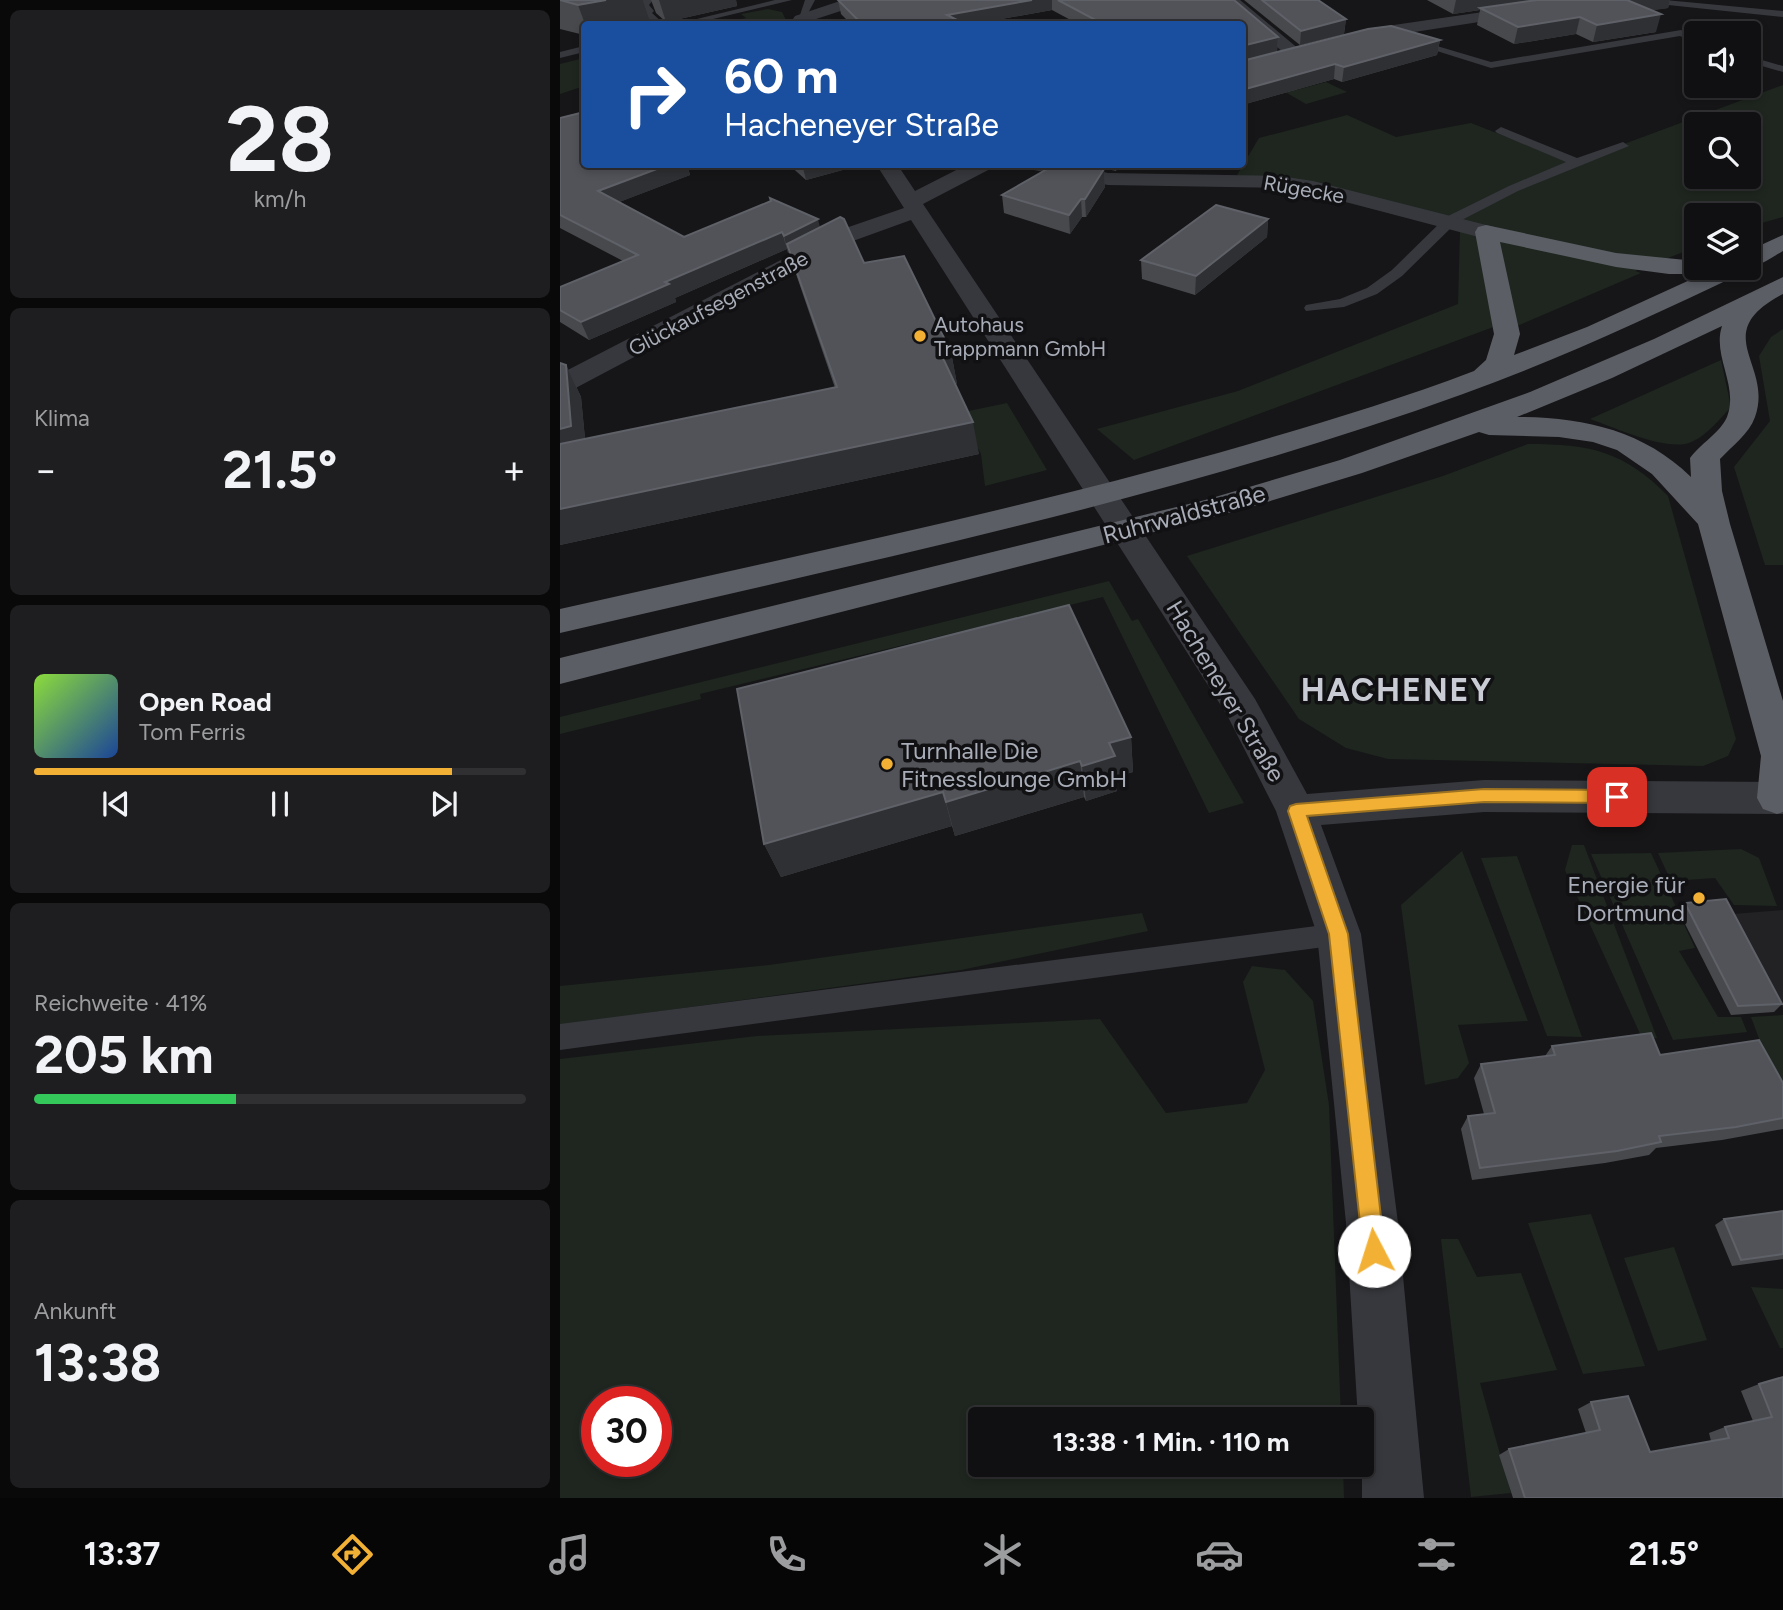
<!DOCTYPE html>
<html lang="de">
<head>
<meta charset="utf-8">
<style>
  body { margin:0; font-family:Figtree,sans-serif; background:#1e1e20; color:#f1f3f6; height:100vh; display:flex; flex-direction:column; font-size:26px; white-space:nowrap }
  * { box-sizing:border-box; margin:0 }
  p { font-size:23px; color:#9c9d9f }
  .icon { flex:none; width:38px; height:38px; fill:none; stroke:currentColor; stroke-width:2; stroke-linecap:round; stroke-linejoin:round }
  .map { position:relative; flex:1; overflow:hidden }
  .details { display:flex; flex-direction:column; gap:10px; padding:10px; background:#09090a; width:560px }
  .details>* { flex:none }
  .banner { position:absolute; left:21px; top:21px; width:665px; height:147px; border-radius:7px; box-shadow:0 4px 10px #0003,0 0 0 2px #303032; background:#1a4fa0; color:#fff; overflow:hidden }
  .tools { position:absolute; left:1124px; top:21px; display:grid; gap:14px }
  .tools a { display:grid; place-items:center; width:77px; height:77px; border-radius:7px; background:#101012; box-shadow:0 4px 10px #0003,0 0 0 2px #303032; font-size:35px }
  .speed { position:absolute; left:21px; top:1386px; display:flex; gap:14px; font-size:35px; font-weight:700; text-align:center }
  .speed>* { display:grid; place-content:center; width:91px; height:91px; border-radius:50%; background:#101012; box-shadow:0 4px 10px #0003,0 0 0 2px #303032; line-height:1 }
  .speed .limit { border:10px solid #d22; background:#fff; color:#111 }
  .pin { position:absolute; display:grid; place-items:center; width:60px; height:60px; color:#fff; margin:-30px; border-radius:14px; box-shadow:0 4px 10px #0006 }
  .me { position:absolute; width:77px; margin:-38px; rotate:355deg; stroke-linejoin:round; filter:drop-shadow(0 0 5px #0008) }
  .turn { display:flex; align-items:center; gap:24px; height:147px; padding:0 28px; font-size:32px }
  .turn .icon { width:91px; height:91px; stroke-width:2.5 }
  .turn b { display:block; font-size:49px; line-height:60px }
  .big { font-size:52px; font-weight:700; line-height:1.1 }
  .details .card { flex:1; display:flex; flex-direction:column; justify-content:center; gap:10px; min-width:0; padding:0 24px; border-radius:10px; background:#1e1e20 }
  .details .dial { align-items:center; gap:0 }
  .dial b { font-size:91px; line-height:1 }
  .song { display:flex; align-items:center; gap:21px }
  .cover { width:84px; height:84px; border-radius:10px; background:linear-gradient(135deg,hsl(90 70% 55%),hsl(220 70% 35%)) }
  .played { height:7px; border-radius:4px; background:linear-gradient(90deg,#f2b134 85%,#303032 85%) }
  .keys { display:flex; justify-content:space-around; direction:ltr }
  .heat { display:flex; justify-content:space-between; align-items:center; font-size:38px; direction:ltr }
  .charge { height:10px; border-radius:5px; background:linear-gradient(90deg,#34c759 41%,#303032 0) }
  .trip { position:absolute; left:408px; top:1407px; width:406px; height:70px; border-radius:7px; background:#101012; box-shadow:0 4px 10px #0003,0 0 0 2px #303032; font-weight:700; line-height:70px; text-align:center }
  .menu { display:flex; height:112px; justify-content:space-around; align-items:center; background:#060607; color:#9c9d9f }
  .menu .icon { width:49px; height:49px }
  .menu .selected { color:#f2b134 }
  .menu b { font-size:32px; color:#f1f3f6 }
  main { display:flex; flex:1; min-height:0 }
  .map>svg:first-child { display:block }
</style>
</head>
<body>
<main>
<section class="details">
<div class="card dial"><b>28</b><p>km/h</p></div>
<div class="card"><p>Klima</p>
<div class="heat"><a>−</a><b class="big">21.5°</b><a>+</a></div>
</div>
<div class="card">
<div class="song"><i class="cover"></i><div><b>Open Road</b><p>Tom Ferris</p></div></div>
<div class="played"></div>
<div class="keys"><svg class="icon" aria-label="previous" viewBox="0 0 24 24"><path d="M18 5L8 12l10 7zM5 5v14"/></svg><svg class="icon" aria-label="pause" viewBox="0 0 24 24"><path d="M8 5v14M16 5v14"/></svg><svg class="icon" aria-label="next" viewBox="0 0 24 24"><path d="M6 5l10 7-10 7zM19 5v14"/></svg></div>
</div>
<div class="card"><p>Reichweite · 41%</p><b class="big">205 km</b><div class="charge"></div></div>
<div class="card"><p>Ankunft</p><b class="big">13:38</b></div>
</section>
<div class="map">
<svg width="1223" height="1498" viewBox="0 0 1223 1498">
  <rect width="100%" height="100%" fill="#161618"/>
  <path fill="#222225" d="M 1223,910 L 1223,1008 L 1173,914 Z"/>
  <g fill="#1e261f" fill-rule="evenodd">
    <path d="M 208,9 L 222,12 L 227,22 L 219,24 L 159,24 L 186,18 L 181,14 Z"/>
    <path d="M 24,58 L 24,86 L 0,94 L 0,64 Z"/>
    <path d="M 766,82 L 787,92 L 746,104 L 713,85 L 736,90 Z"/>
    <path d="M 1223,85 L 1223,217 L 1188,227 L 1188,215 L 1136,215 L 1136,247 L 1075,271 L 1081,273 L 957,326 L 955,319 L 574,460 L 537,429 L 678,391 L 898,304 L 900,231 L 677,175 L 699,138 L 787,115 L 836,137 L 911,123 L 1013,163 ZM 1136,124 L 1188,124 L 1188,177 L 1136,177 Z"/>
    <path d="M 1223,329 L 1223,565 L 1205,565 L 1174,467 L 1210,421 L 1199,356 L 1211,337 Z"/>
    <path d="M 1161,360 L 1171,407 C 1159,420 1142,441 1125,444 C 1098,448 1056,428 1030,419 Z"/>
    <path d="M 447,403 L 487,470 L 425,486 L 421,454 L 399,413 Z"/>
    <path d="M 968,444 C 1030,444 1064,451 1108,496 L 1176,739 L 1168,756 L 1143,766 L 828,759 L 786,748 L 739,719 L 627,556 L 883,476 Z"/>
    <path d="M 549,581 L 572,621 L 578,619 L 684,803 L 649,813 L 543,597 L 140,694 L 141,699 L 0,734 L 0,717 Z"/>
    <path d="M 1012,845 L 1024,845 L 1097,1038 L 1082,1038 L 1005,870 Z"/>
    <path d="M 1181,849 L 1199,858 L 1217,906 L 1174,905 L 1155,878 L 1111,881 L 1098,853 Z"/>
    <path d="M 902,851 L 968,1021 L 898,1025 L 909,1063 L 898,1078 L 865,1085 L 841,905 Z"/>
    <path d="M 1091,853 L 1135,948 L 1119,951 L 1158,1017 L 1181,1017 L 1187,1032 L 1113,1040 L 1031,854 Z"/>
    <path d="M 957,856 L 1022,1037 L 987,1036 L 921,858 Z"/>
    <path d="M 582,913 L 588,931 L 401,970 L 0,1025 L 0,986 L 209,965 Z"/>
    <path d="M 692,966 L 725,970 L 753,1001 L 769,1105 L 781,1419 L 420,1419 L 420,1465 L 783,1465 L 784,1498 L 0,1498 L 0,1059 L 197,1036 L 540,1019 L 606,1113 L 687,1103 L 705,1070 L 683,982 ZM 37,1402 L 96,1402 L 96,1461 L 37,1461 Z"/>
    <path d="M 1223,1015 L 1223,1103 L 1191,1017 Z"/>
    <path d="M 1031,1214 L 1085,1366 L 1023,1374 L 968,1223 Z"/>
    <path d="M 881,1239 L 898,1239 L 917,1277 L 961,1273 L 997,1370 L 920,1383 L 951,1493 L 911,1497 Z"/>
    <path d="M 1114,1247 L 1147,1340 L 1098,1351 L 1064,1258 Z"/>
    <path d="M 1191,1287 L 1223,1289 L 1223,1348 L 1220,1348 Z"/>
  </g>
  <g fill="none" stroke-linecap="round" stroke-linejoin="round">
    <g fill="#37383d" fill-rule="evenodd">
      <path d="M 83,0 L 93,0 L 89,5 L 94,11 L 92,13 L 104,24 L 94,24 L 84,16 L 84,11 L 79,5 Z"/>
      <path d="M 215,0 L 232,0 L 132,24 L 116,24 Z"/>
      <path d="M 245,0 L 255,0 L 244,21 L 238,21 Z"/>
      <path d="M 1105,0 L 1223,11 L 1223,17 L 1108,5 L 1103,2 Z"/>
      <path d="M 1121,30 L 1136,36 L 1136,43 L 1120,36 L 931,68 L 845,41 L 850,38 L 931,62 Z"/>
      <path d="M 24,46 L 24,52 L 0,58 L 0,52 Z"/>
      <path d="M 1188,56 L 1223,66 L 1223,72 L 1188,62 Z"/>
      <path d="M 941,127 L 1017,158 L 1063,142 L 1069,146 L 958,191 L 896,223 L 842,276 L 817,294 L 784,307 L 746,311 L 744,308 L 746,305 L 780,299 L 807,288 L 832,270 L 886,217 L 949,186 L 1006,162 L 937,133 L 935,131 Z"/>
      <path d="M 779,923 L 788,926 L 792,934 L 788,942 L 779,945 L 0,1050 L 0,1024 Z"/>
    </g>
    <g fill="#37383d" fill-rule="evenodd">
      <path d="M 283,0 L 307,0 L 305,3 L 247,22 L 241,24 L 233,19 L 235,16 Z"/>
      <path d="M 662,0 L 680,0 L 746,55 L 737,60 L 731,59 Z"/>
      <path d="M 971,5 L 977,7 L 979,10 L 977,13 L 822,37 L 789,46 L 780,41 L 783,37 L 820,27 Z"/>
      <path d="M 316,164 L 337,164 L 355,191 L 408,164 L 435,164 L 432,168 L 363,204 L 695,699 L 747,794 L 924,780 L 1223,782 L 1223,814 L 924,812 L 761,825 L 801,934 L 838,1223 L 864,1498 L 802,1498 L 802,1419 L 798,1419 L 786,1223 L 757,934 L 716,811 L 667,715 L 351,220 L 293,241 L 10,391 L 0,393 L 0,374 L 277,231 L 344,208 Z"/>
      <path d="M 464,164 L 508,164 L 548,173 L 720,176 L 753,181 L 934,227 L 937,232 L 934,237 L 926,239 L 752,193 L 720,188 L 548,185 L 474,170 Z"/>
    </g>
    <g fill="#5b5e65" fill-rule="evenodd">
      <path d="M 926,225 L 1056,253 L 1136,261 L 1136,268 L 1148,268 L 1145,272 L 1155,268 L 1186,268 L 1182,273 C 1090,317 998,360 903,394 C 610,500 302,562 0,633 L 0,609 C 220,559 441,514 658,453 C 744,428 830,403 914,371 L 926,360 L 934,334 L 915,232 L 918,227 ZM 940,242 L 1056,267 L 1109,274 L 1143,274 L 1027,327 L 954,355 L 960,334 Z"/>
      <path d="M 1223,235 L 1223,251 C 1211,258 1200,266 1186,268 L 1188,251 Z"/>
      <path d="M 1223,277 L 1223,294 C 1147,334 1214,364 1195,417 C 1189,434 1172,446 1160,459 L 1162,491 L 1170,524 L 1223,701 L 1223,812 L 1217,814 L 1203,809 L 1197,798 L 1201,756 L 1138,524 L 1092,474 L 1057,450 L 1033,442 L 999,437 L 929,435 L 919,432 L 802,473 L 684,509 L 0,684 L 0,658 L 645,500 L 780,460 L 970,392 L 1094,339 ZM 1162,326 C 1152,356 1179,386 1167,417 C 1160,433 1140,444 1130,458 L 1131,477 C 1083,430 1022,417 957,417 L 1052,378 Z"/>
    </g>
  </g>
  <g fill="#47494d">
    <path d="M 0,0 L 83,0 L 91,24 L 24,24 L 24,35 L 0,29 Z"/>
    <path d="M 91,0 L 176,0 L 177,6 L 106,22 L 96,13 Z"/>
    <path d="M 278,0 L 674,0 L 718,37 L 717,52 L 682,24 L 518,24 L 492,10 L 414,24 L 291,24 L 281,14 Z"/>
    <path d="M 684,0 L 758,0 L 786,19 L 784,34 L 740,45 Z"/>
    <path d="M 867,0 L 1110,0 L 1108,8 L 1091,10 L 1096,32 L 1033,42 L 1016,34 L 954,44 L 917,25 L 920,10 L 893,14 Z"/>
    <path d="M 880,40 L 877,55 L 782,82 L 774,79 L 682,105 L 682,61 Z"/>
    <path d="M 0,118 L 24,164 L 127,164 L 130,175 L 59,202 L 124,237 L 260,227 L 304,263 L 391,352 L 397,384 L 395,384 L 419,454 L 0,545 L 0,363 L 6,365 L 21,397 L 25,439 L 275,388 L 236,274 L 230,252 L 228,253 L 227,249 L 115,298 L 116,302 L 29,340 L 0,322 L 0,287 L 63,261 L 0,228 Z"/>
    <path d="M 228,164 L 289,164 L 290,168 L 246,180 Z"/>
    <path d="M 526,164 L 560,164 L 556,171 Z"/>
    <path d="M 544,169 L 545,187 L 526,217 L 522,217 L 510,234 L 444,213 L 442,195 Z"/>
    <path d="M 708,219 L 707,237 L 635,295 L 582,279 L 581,260 Z"/>
    <path d="M 571,737 L 573,772 L 556,777 L 557,791 L 526,801 L 524,797 L 395,836 L 392,826 L 221,877 L 204,844 Z"/>
    <path d="M 1125,903 L 1222,1004 L 1214,1012 L 1171,1015 L 1119,912 Z"/>
    <path d="M 992,1046 L 1100,1055 L 1223,1083 L 1223,1129 L 1162,1140 L 1096,1148 L 1089,1155 L 1045,1163 L 912,1180 L 901,1129 L 908,1116 L 924,1114 L 914,1078 L 921,1064 L 985,1056 Z"/>
    <path d="M 1223,1211 L 1223,1259 L 1172,1266 L 1155,1225 L 1164,1219 Z"/>
    <path d="M 1223,1377 L 1223,1498 L 953,1498 L 939,1455 L 949,1449 L 1026,1433 L 1018,1409 L 1031,1402 L 1090,1452 L 1151,1441 L 1149,1433 L 1165,1427 L 1193,1421 L 1181,1391 L 1199,1384 Z"/>
  </g>
  <g fill="#2f3033">
    <path d="M 46,0 L 83,0 L 91,24 L 25,24 L 18,5 Z"/>
    <path d="M 99,0 L 176,0 L 177,6 L 106,22 Z"/>
    <path d="M 472,0 L 492,0 L 492,10 L 414,24 L 388,24 L 387,15 Z"/>
    <path d="M 896,0 L 985,0 L 920,8 L 920,10 L 893,14 Z"/>
    <path d="M 1064,0 L 1110,0 L 1108,8 L 1059,16 Z"/>
    <path d="M 1101,14 L 1096,32 L 1033,42 L 1037,25 Z"/>
    <path d="M 1020,17 L 1016,34 L 954,44 L 958,27 Z"/>
    <path d="M 786,19 L 784,34 L 740,45 L 741,31 Z"/>
    <path d="M 718,37 L 717,52 L 682,61 L 682,46 Z"/>
    <path d="M 880,40 L 877,55 L 782,82 L 784,67 Z"/>
    <path d="M 775,64 L 774,79 L 682,105 L 682,90 Z"/>
    <path d="M 110,164 L 127,164 L 130,175 L 44,208 L 38,191 Z"/>
    <path d="M 242,164 L 289,164 L 290,168 L 246,180 Z"/>
    <path d="M 544,169 L 545,187 L 526,217 L 525,199 Z"/>
    <path d="M 521,199 L 522,217 L 510,234 L 509,215 Z"/>
    <path d="M 258,219 L 262,236 L 227,244 L 230,252 L 228,253 L 224,236 Z"/>
    <path d="M 708,219 L 707,237 L 635,295 L 636,276 Z"/>
    <path d="M 222,232 L 227,249 L 115,298 L 116,302 L 29,340 L 21,322 L 105,282 Z"/>
    <path d="M 391,352 L 397,384 L 387,386 L 381,354 Z"/>
    <path d="M 6,365 L 21,397 L 27,459 L 0,466 L 0,429 Z"/>
    <path d="M 413,422 L 419,454 L 0,545 L 0,509 Z"/>
    <path d="M 571,737 L 573,772 L 556,777 L 557,791 L 526,801 L 522,766 L 549,743 Z"/>
    <path d="M 520,761 L 524,797 L 395,836 L 386,802 Z"/>
    <path d="M 383,792 L 392,826 L 221,877 L 204,844 Z"/>
  </g>
  <g fill="#525359" stroke="#5f6168" stroke-width="2">
    <path d="M 0,0 L 46,0 L 18,5 Z"/>
    <path d="M 278,0 L 472,0 L 387,15 L 405,24 L 302,24 Z"/>
    <path d="M 498,0 L 674,0 L 718,37 L 682,46 L 682,24 L 543,24 Z"/>
    <path d="M 702,0 L 758,0 L 786,19 L 741,31 Z"/>
    <path d="M 977,0 L 1067,0 L 1101,14 L 1037,25 L 1020,17 L 958,27 L 920,8 Z"/>
    <path d="M 831,26 L 880,40 L 784,67 L 775,64 L 682,90 L 682,61 L 808,29 Z"/>
    <path d="M 24,112 L 24,164 L 110,164 L 38,191 L 124,237 L 211,201 L 210,198 L 258,219 L 224,236 L 222,232 L 105,282 L 109,284 L 21,322 L 0,310 L 0,287 L 78,255 L 0,215 L 0,118 Z"/>
    <path d="M 496,164 L 519,164 L 544,169 L 525,199 L 521,199 L 509,215 L 442,195 Z"/>
    <path d="M 656,205 L 708,219 L 636,276 L 581,260 Z"/>
    <path d="M 280,217 L 284,219 L 304,263 L 344,256 L 391,352 L 381,354 L 413,422 L 0,509 L 0,444 L 277,387 L 227,244 Z"/>
    <path d="M 0,363 L 6,365 L 11,426 L 0,429 Z"/>
    <path d="M 509,605 L 571,737 L 549,743 L 555,756 L 522,766 L 520,761 L 386,802 L 383,792 L 204,844 L 177,689 Z"/>
    <path d="M 1166,899 L 1222,1004 L 1178,1006 L 1125,903 Z"/>
    <path d="M 1091,1033 L 1100,1055 L 1199,1040 L 1223,1083 L 1223,1118 L 1176,1127 L 1099,1136 L 1101,1142 L 1057,1151 L 920,1168 L 908,1116 L 935,1113 L 921,1064 L 995,1055 L 992,1046 Z"/>
    <path d="M 1223,1211 L 1223,1254 L 1181,1260 L 1164,1219 Z"/>
    <path d="M 1223,1377 L 1223,1498 L 965,1498 L 949,1449 L 1040,1430 L 1031,1402 L 1068,1396 L 1090,1452 L 1169,1438 L 1165,1427 L 1212,1417 L 1199,1384 Z"/>
  </g>
  <path fill="#f2b134" stroke="#9d7322" stroke-width="2" d="M 924,789 L 1057,790 L 1063,792 L 1065,797 L 1063,801 L 1057,803 L 924,802 L 747,816 L 788,934 L 825,1251 L 822,1258 L 814,1262 L 806,1258 L 803,1251 L 769,934 L 728,811 L 730,806 L 736,804 Z"/>
  <g fill="#f2b134" stroke="#111113" stroke-width="2.5">
    <circle cx="360" cy="336" r="7"/>
    <circle cx="327" cy="764" r="7"/>
    <circle cx="1139" cy="898" r="7"/>
  </g>
  <g text-anchor="middle" dominant-baseline="central" stroke-width="7" stroke-linejoin="round" paint-order="stroke">
    <g font-size="21" fill="#a8adb8" stroke="#111113">
      <text transform="translate(744 189) rotate(10)">Rügecke</text>
      <text transform="translate(158 303) rotate(-28)">Glückaufsegenstraße</text>
    </g>
    <g font-size="21" fill="#a8adb8" stroke="#111113" text-anchor="start">
      <text x="374" y="324">Autohaus<tspan x="374" dy="24">Trappmann GmbH</tspan></text>
    </g>
    <g font-size="24" fill="#a8adb8" stroke="#111113">
      <text transform="translate(624 514) rotate(-15)">Ruhrwaldstraße</text>
      <text transform="translate(666 691) rotate(59)">Hacheneyer Straße</text>
    </g>
    <g font-size="24" fill="#a8adb8" stroke="#111113" text-anchor="start">
      <text x="341" y="750">Turnhalle Die<tspan x="341" dy="28">Fitnesslounge GmbH</tspan></text>
      <text x="1125" y="884" text-anchor="end">Energie für<tspan x="1125" dy="28">Dortmund</tspan></text>
    </g>
    <g font-size="32" font-weight="bold" letter-spacing="2" fill="#c9ccd4" stroke="#111113">
      <text x="837" y="690">HACHENEY</text>
    </g>
  </g>
</svg>
<div class="tools">
<a><svg class="icon" aria-label="sound" viewBox="0 0 24 24"><path d="M4 9h4l5-4v14l-5-4H4zM17 9q2 3 0 6"/></svg></a>
<a><svg class="icon" aria-label="search" viewBox="0 0 24 24"><circle cx="10" cy="10" r="6"/><path d="M15 15l6 6"/></svg></a>
<a><svg class="icon" aria-label="layers" viewBox="0 0 24 24"><path d="M12 4l9 5-9 5-9-5zM3 14l9 5 9-5"/></svg></a>
</div>
<div class="speed"><div class="limit">30</div></div>
<div class="pin" style="left:1057px;top:797px;background:#d93025"><svg class="icon" aria-label="arrive" viewBox="0 0 24 24"><path d="M6 21V4h12l-3 4 3 4H6"/></svg></div>
<svg class="me" style="left:814px;top:1251px" viewBox="-20 -20 40 40"><circle r="19" fill="#fff"/><path d="M0-13L10 11 0 6-10 11z" fill="#f2b134"/></svg>
<div class="trip">13:38 · 1 Min. · 110 m</div>
<div class="banner">
<div class="turn"><svg class="icon" aria-label="right" viewBox="0 0 24 24"><path d="M7 20v-9h11M14 6l5 5-5 5"/></svg><div><b>60 m</b>Hacheneyer Straße</div></div>
</div>
</div>
</main>
<nav class="menu">
<b>13:37</b>
<svg class="icon selected" aria-label="directions" viewBox="0 0 24 24"><path d="M12 3l9 9-9 9-9-9zM9 14v-3h6M13 9l2 2-2 2"/></svg>
<svg class="icon" aria-label="music" viewBox="0 0 24 24"><path d="M9 18V5l10-2v13"/><circle cx="6" cy="18" r="3"/><circle cx="16" cy="16" r="3"/></svg>
<svg class="icon" aria-label="phone" viewBox="0 0 24 24"><path d="M5 4h4l2 5-3 2q2 4 5 5l2-3 5 2v4C11 20 4 13 5 4z"/></svg>
<svg class="icon" aria-label="climate" viewBox="0 0 24 24"><path d="M12 3v18M4 7l16 10M4 17L20 7"/></svg>
<svg class="icon" aria-label="car" viewBox="0 0 24 24"><path d="M5 17H2v-5l4-1 3-4h7l3 4 3 1v5h-3M9 17h6M6 11h13"/><circle cx="7" cy="17" r="2"/><circle cx="17" cy="17" r="2"/></svg>
<svg class="icon" aria-label="filters" viewBox="0 0 24 24"><path d="M4 7h16M4 17h16"/><circle cx="9" cy="7" r="2"/><circle cx="15" cy="17" r="2"/></svg>
<b>21.5°</b>
</nav>
</body>
</html>
